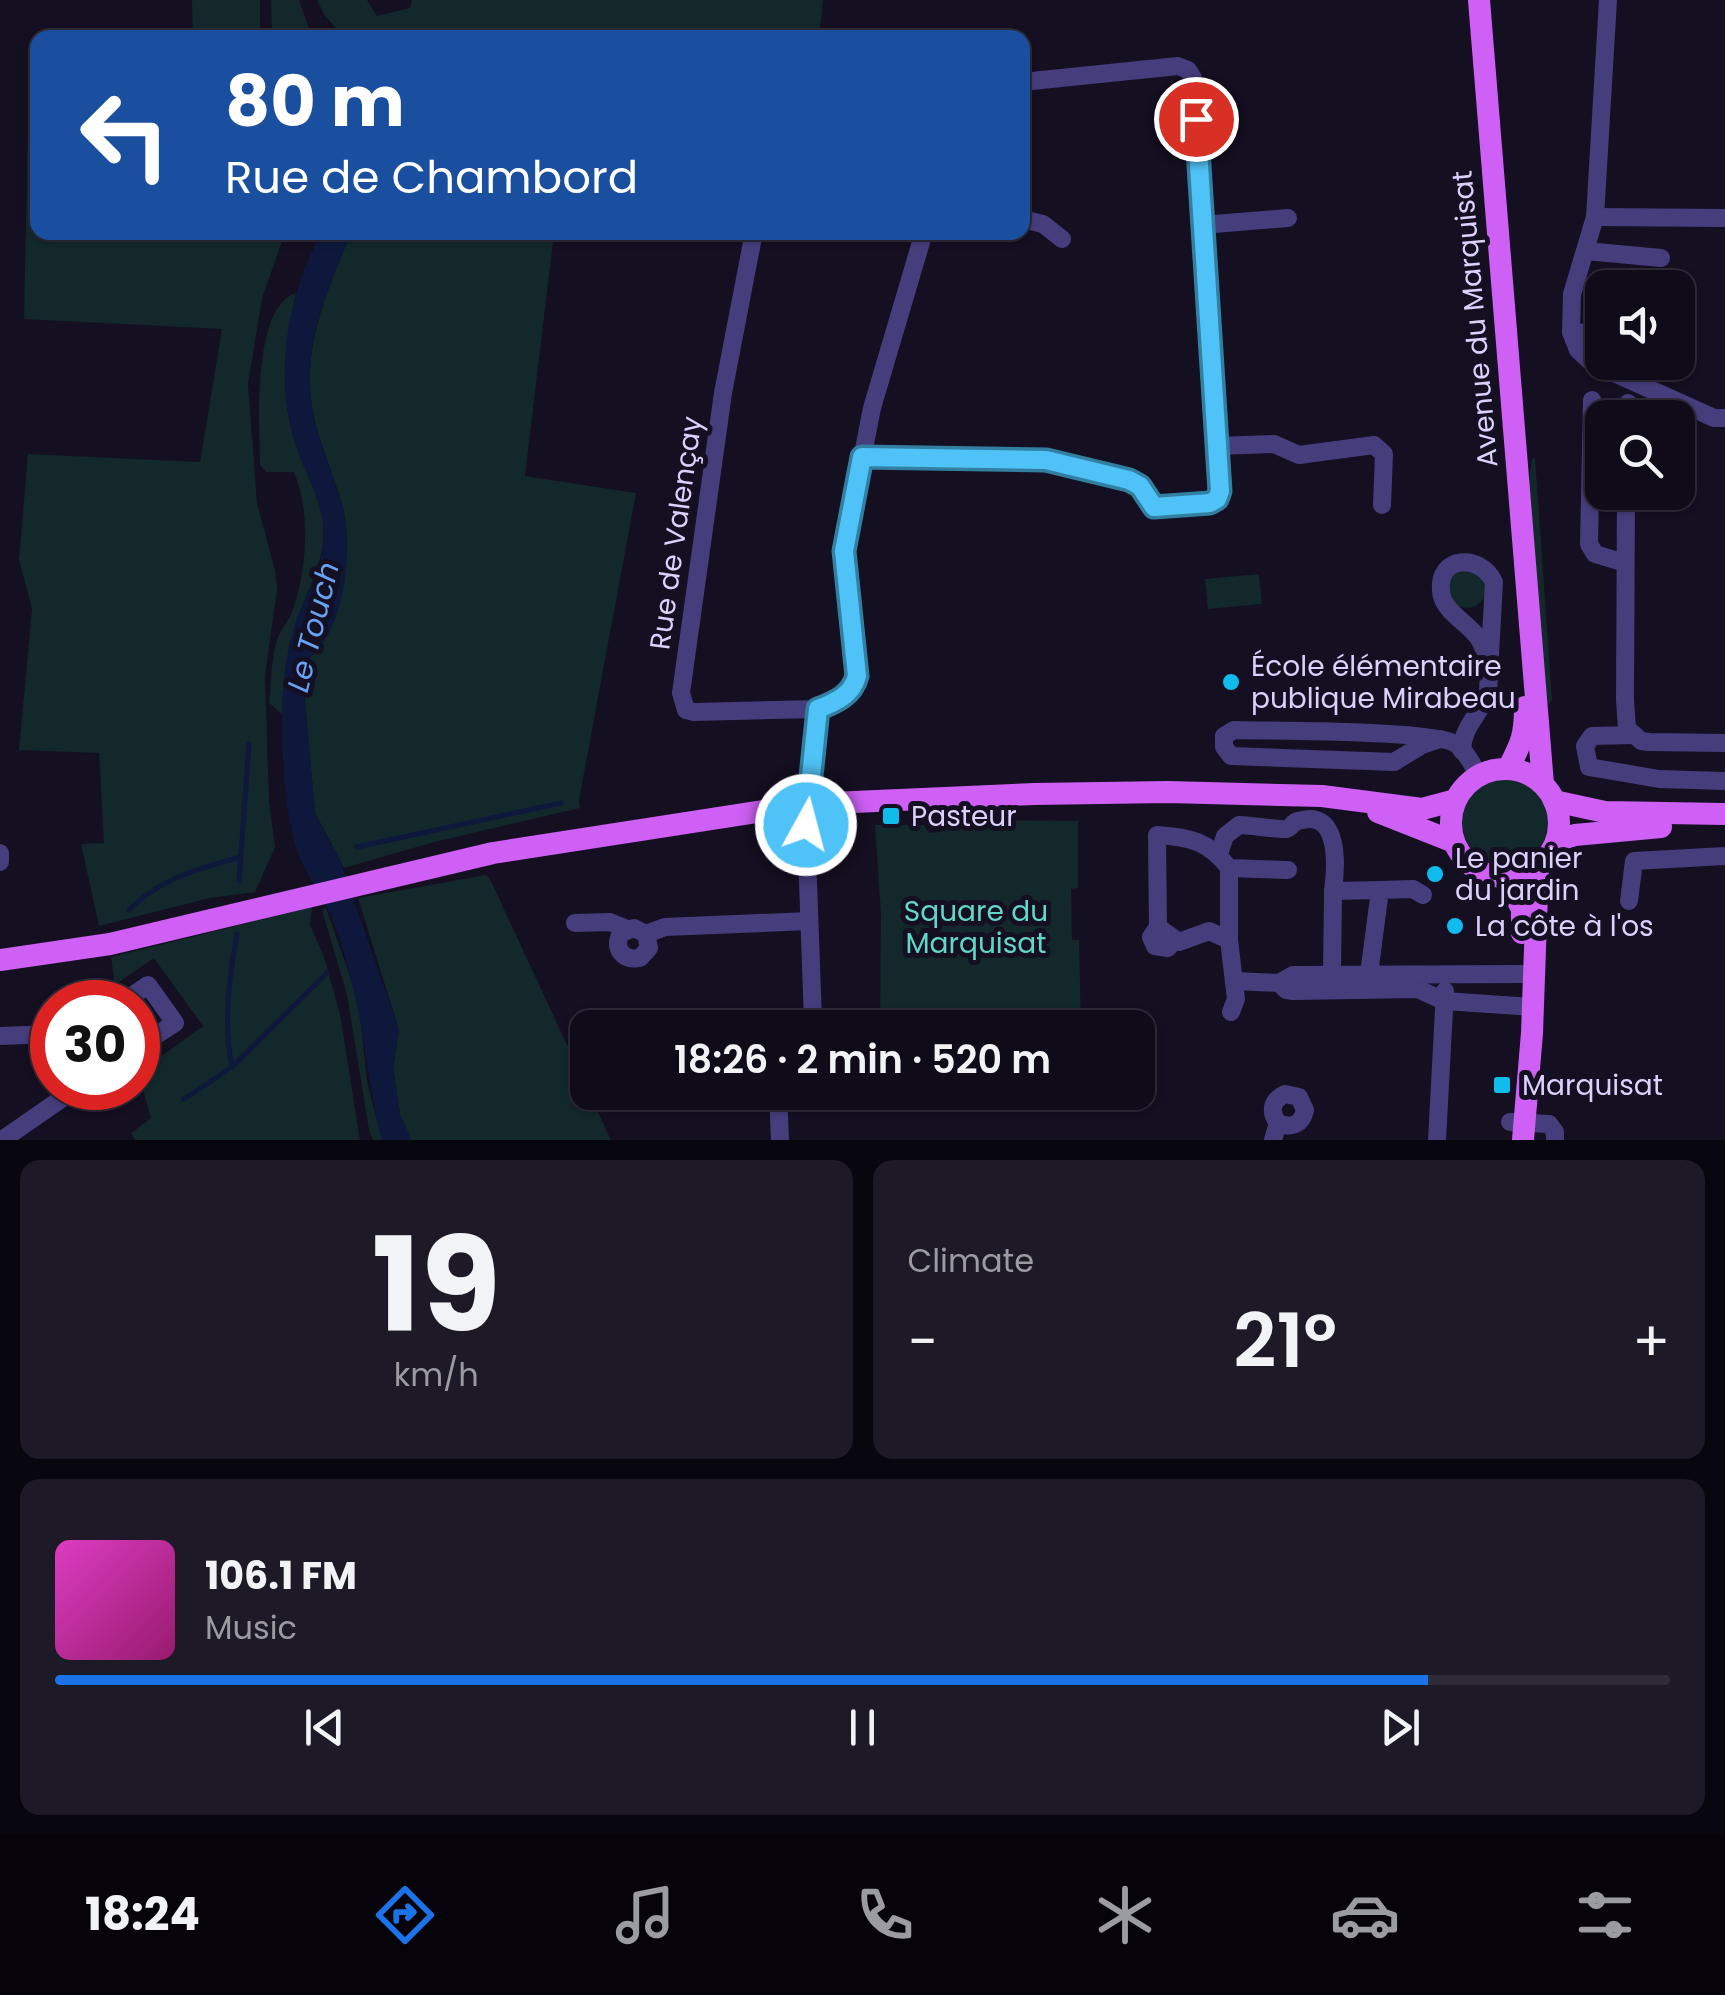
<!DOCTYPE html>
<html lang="en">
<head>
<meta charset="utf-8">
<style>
  body { margin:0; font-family:Poppins,sans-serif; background:#1d1926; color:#f1f3f6; height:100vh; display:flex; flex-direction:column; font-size:38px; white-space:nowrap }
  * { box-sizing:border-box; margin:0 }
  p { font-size:32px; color:#9b9ba2 }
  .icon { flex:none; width:55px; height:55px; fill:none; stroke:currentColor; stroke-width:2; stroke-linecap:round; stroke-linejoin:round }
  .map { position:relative; height:1140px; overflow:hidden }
  .side { display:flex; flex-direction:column; gap:20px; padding:20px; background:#08060e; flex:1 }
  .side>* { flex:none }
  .top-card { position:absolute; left:30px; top:30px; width:1000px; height:210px; border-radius:20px; box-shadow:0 2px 8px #0004,0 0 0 2px #2f2b38; background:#1a4fa0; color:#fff; overflow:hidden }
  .controls { position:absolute; left:1585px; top:270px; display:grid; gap:20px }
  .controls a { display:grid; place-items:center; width:110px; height:110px; border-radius:20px; background:#0f0b19; box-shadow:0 2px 8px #0004,0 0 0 2px #2f2b38; font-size:50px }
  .speed { position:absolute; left:30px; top:980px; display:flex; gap:20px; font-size:50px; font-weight:700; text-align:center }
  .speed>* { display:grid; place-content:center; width:130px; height:130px; border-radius:50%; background:#0f0b19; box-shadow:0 2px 8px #0004,0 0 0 2px #2f2b38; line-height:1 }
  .speed .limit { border:15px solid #d22; background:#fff; color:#111 }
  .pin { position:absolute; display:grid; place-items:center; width:85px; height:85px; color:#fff; margin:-42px; border:5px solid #fff; border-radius:50%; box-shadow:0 2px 10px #0007 }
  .me { position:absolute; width:110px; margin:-55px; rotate:7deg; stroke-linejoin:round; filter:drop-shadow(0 0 8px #0008) }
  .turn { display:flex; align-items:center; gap:35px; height:210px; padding:0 30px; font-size:45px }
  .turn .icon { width:130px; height:130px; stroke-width:2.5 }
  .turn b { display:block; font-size:70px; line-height:85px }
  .big { font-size:75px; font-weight:600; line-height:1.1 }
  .side .tile { flex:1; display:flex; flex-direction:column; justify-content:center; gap:15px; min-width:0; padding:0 35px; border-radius:20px; background:#1d1926 }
  .side .dial { align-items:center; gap:0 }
  .dial b { font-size:130px; line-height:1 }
  .song { display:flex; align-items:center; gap:30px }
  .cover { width:120px; height:120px; border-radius:15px; background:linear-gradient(135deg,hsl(310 70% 55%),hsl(320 70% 35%)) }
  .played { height:10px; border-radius:5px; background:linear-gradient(90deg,#1a73e8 85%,#2f2b38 85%) }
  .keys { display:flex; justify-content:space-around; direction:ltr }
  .heat { display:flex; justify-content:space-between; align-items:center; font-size:55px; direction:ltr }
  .side .tiles { flex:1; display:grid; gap:20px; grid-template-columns:1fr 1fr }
  .tile:last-child { grid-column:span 2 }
  .trip { position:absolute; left:570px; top:1010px; width:585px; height:100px; border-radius:20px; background:#0f0b19; box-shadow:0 2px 8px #0004,0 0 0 2px #2f2b38; font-weight:600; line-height:100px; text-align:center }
  .tab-bar { display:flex; height:160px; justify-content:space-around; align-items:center; background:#06040a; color:#9b9ba2 }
  .tab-bar .icon { width:70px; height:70px }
  .tab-bar .on { color:#1a73e8 }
  .tab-bar b { font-size:45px; color:#f1f3f6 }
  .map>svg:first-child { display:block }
</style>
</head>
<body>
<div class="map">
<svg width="1725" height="1140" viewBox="0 0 1725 1140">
  <rect width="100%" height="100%" fill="#140f21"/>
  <g fill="#12282a">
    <path d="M 192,0 L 260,0 L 260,37 L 193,37 Z"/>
    <path d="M 271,0 L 299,0 L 312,37 L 272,37 Z"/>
    <path d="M 317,0 L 367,0 L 377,16 L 410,8 L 412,0 L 823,0 L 819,38 L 618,38 L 591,32 L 586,38 L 344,37 L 325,16 Z"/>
    <path d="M 29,66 L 37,66 L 38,232 L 285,233 L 262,298 L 248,384 L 257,503 L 275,570 L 277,590 L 265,676 L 269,801 L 275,847 L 255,892 L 210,898 L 99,926 L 81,844 L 104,843 L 99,753 L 19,750 L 32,609 L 19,560 L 28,454 L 200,462 L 222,329 L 24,319 Z"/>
    <path d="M 351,233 L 554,233 L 525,476 L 636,493 L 579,800 L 580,808 L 434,842 L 344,868 L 315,813 L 302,669 C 307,660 315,654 319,645 C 338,603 355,550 342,504 C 331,465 311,427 310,386 C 308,333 331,281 351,233 Z"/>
    <path d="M 296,293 C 286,343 279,389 294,439 C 304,474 327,503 323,542 C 320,573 302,600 294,630 C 285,657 284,686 282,714 L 269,703 C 271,682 271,661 277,640 C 280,630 288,622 292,612 C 307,570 311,513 294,472 L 266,472 L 260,465 C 260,425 251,308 296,293 Z"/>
    <path d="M 1535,458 L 1552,699 L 1548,706 L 1526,504 L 1532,459 Z"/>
    <circle cx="1467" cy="589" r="19"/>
    <path d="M 1259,574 L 1262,604 L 1208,609 L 1205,579 Z"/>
    <circle cx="1505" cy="822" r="43"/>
    <path d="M 944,820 L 1078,821 L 1078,888 L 1071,889 L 1072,940 L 1079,940 L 1081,1027 L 880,1027 L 881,914 L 875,825 L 924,825 L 929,833 L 940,832 Z"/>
    <path d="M 486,875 L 491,881 L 611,1140 L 411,1140 L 400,1114 L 393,1068 L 399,1030 L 358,898 Z"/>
    <path d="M 312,907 L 310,925 L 324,957 L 340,1014 L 360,1140 L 135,1140 L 131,1133 L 151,1118 L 138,1073 L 203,1026 L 154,958 L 115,985 L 111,957 Z"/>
    <path d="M 326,908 L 351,979 L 360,1016 L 367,1081 L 382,1140 L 373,1140 L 369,1130 L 347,995 L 322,910 Z"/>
  </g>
  <path fill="#0d183c" d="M 321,233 L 351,233 C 331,281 307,333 310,387 C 311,428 331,466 342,505 C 352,543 347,597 329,633 C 322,647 309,655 302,669 L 315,813 L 330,844 L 337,852 L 399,1030 L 393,1068 L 400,1114 L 411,1140 L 382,1140 L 380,1133 C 368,1081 364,1027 350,976 C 345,957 340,936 332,918 C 321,892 303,872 295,844 C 284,803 282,757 282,715 C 282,686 286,654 295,625 C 304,598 322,569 324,539 C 325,501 303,473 294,438 C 274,370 288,295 321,233 Z"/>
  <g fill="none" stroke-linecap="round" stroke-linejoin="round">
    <g stroke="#0d183c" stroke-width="5">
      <path d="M 357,847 L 561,803"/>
      <path d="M 239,881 L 249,744"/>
      <path d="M 129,910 C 159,878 200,869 240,857"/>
      <path d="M 232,1067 C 223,1023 229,978 237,934"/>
      <path d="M 184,1099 L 232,1067 L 327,973"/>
    </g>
    <g stroke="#463d7d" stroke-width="18">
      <path d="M 1608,0 L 1595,217 L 1572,294 L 1571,332 L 1578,350 L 1592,363 L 1714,418 L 1725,418"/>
      <path d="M 1595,217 L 1725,218"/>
      <path d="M 1022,219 L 1043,224 L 1062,239"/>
      <path d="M 1202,225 L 1288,218"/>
      <path d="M 754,232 L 723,393 L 681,693 L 686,710 L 694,712 L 818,709 C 836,702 852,695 857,676 L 844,551 L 872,408 L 924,232"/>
      <path d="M 1586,251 L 1661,258"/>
      <path d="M 1571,332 L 1602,334"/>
      <path d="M 1592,400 L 1589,544 L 1595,554 L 1625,563"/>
      <path d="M 1627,418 L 1628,403"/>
      <path d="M 1217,446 L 1274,444 L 1299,455 L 1374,445 L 1384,454 L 1382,505"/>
      <path d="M 862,457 L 1046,460 L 1129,479 L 1141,487 L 1154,507 L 1210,503 L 1219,495 L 1193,78 L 1188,70 L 1178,66 L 1022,82"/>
      <path d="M 1626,492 L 1625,700 L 1627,728 L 1641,741 L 1649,742 L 1725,743"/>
      <path d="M 1634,735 L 1592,736 L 1585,746 L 1589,767 L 1659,779 L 1725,781"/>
      <path d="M 1440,739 L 1422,745 L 1394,762 L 1231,756 L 1224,747 L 1224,736 L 1234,730 C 1269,731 1437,730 1456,744 C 1466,751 1473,766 1479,776"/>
      <path d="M 1462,751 C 1462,725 1482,714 1488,691 L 1494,582 C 1480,553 1437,556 1441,591 C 1442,610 1465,621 1476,635 C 1483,642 1485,654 1488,664"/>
      <path d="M 0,853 L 0,862"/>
      <path d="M 1219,854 L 1225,836 L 1239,825 C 1249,825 1279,830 1286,829 C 1293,827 1291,823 1298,821 C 1341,807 1336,868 1333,891 L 1380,890"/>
      <path d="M 1629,901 L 1634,861 L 1725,856"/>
      <path d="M 575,923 L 610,922 L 627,929"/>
      <path d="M 1158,927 L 1151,937 L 1155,946 L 1168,948 L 1174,941"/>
      <path d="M 646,934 L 649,948 L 640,958 C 623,961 613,949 621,933 L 634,928 L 646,934 L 665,927 L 809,921"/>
      <path d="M 1229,940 L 1229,868"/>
      <path d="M 1332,974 L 1333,891"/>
      <path d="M 1369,974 L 1380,890 L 1413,889 L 1423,895"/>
      <path d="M 1234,981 L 1279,983"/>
      <path d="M 123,1002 L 148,985 L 175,1023 L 138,1047"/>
      <path d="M 1533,1007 L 1444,1001 L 1418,989 L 1294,991 L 1286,990 L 1279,983 L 1293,975 L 1534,974"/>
      <path d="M 1231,1012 L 1236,999 L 1229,940 L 1209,931 L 1179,942 L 1158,927 L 1157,835 C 1189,837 1209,841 1229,868 L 1288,870"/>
      <path d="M 809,1028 L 813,1021 L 806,825 L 818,709"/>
      <path d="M 0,1036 L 52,1034"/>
      <path d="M 778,1092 L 780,1140"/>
      <path d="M 1510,1122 L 1549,1124 L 1555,1132 L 1555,1140"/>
      <path d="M 2,1140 L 77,1088"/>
      <path d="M 1273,1140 L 1278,1123 C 1269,1111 1272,1100 1285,1094 L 1299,1097 L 1305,1110 C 1302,1124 1292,1129 1278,1123"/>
      <path d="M 1437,1140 L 1445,991"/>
    </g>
    <g stroke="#ce60f5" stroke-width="22">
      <path d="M 1479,0 L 1543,784"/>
      <path d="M 1508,769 C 1521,744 1525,736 1525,707"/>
      <circle cx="1505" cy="823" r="54"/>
      <path d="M 1554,801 L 1605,812 L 1725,814"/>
      <path d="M 1378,812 L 1454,842"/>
      <path d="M 1556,841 L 1575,835 L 1661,827"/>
      <path d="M 1504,876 L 1522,909 L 1522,933"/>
      <path d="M 0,960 L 110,944 L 493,853 L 809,804 L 1034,794 L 1168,792 L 1322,796 L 1422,809 L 1456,800"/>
      <path d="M 1523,1140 L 1532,1033 L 1538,865"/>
    </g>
  </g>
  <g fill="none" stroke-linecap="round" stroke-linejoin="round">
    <g stroke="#337fa1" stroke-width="25">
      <path id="route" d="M 806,825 L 818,709 C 836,702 852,695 857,676 L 844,551 L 862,457 L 1046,460 L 1129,480 L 1140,486 L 1154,507 L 1210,503 L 1217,499 L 1220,491 L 1196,119"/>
    </g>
    <use href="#route" stroke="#4fc3f7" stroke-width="18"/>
  </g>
  <g fill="#0fbceb" stroke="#140f21" stroke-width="4">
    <circle cx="1231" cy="682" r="10"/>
    <rect x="881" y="806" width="20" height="20" rx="5"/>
    <circle cx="1435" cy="874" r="10"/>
    <circle cx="1455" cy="926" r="10"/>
    <rect x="1492" y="1075" width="20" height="20" rx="5"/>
  </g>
  <g text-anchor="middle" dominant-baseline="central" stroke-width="10" stroke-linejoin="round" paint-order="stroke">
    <g font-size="28" fill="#dbd1fc" stroke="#140f21">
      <text transform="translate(1475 319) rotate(-95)">Avenue du Marquisat</text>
      <text transform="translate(676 533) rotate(-82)">Rue de Valençay</text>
    </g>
    <g font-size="28" fill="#dbd1fc" stroke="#140f21" text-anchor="start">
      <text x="1251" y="666">École élémentaire<tspan x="1251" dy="32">publique Mirabeau</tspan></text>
      <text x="911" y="816">Pasteur</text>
      <text x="1455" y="858">Le panier<tspan x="1455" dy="32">du jardin</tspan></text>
      <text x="1475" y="926">La côte à l'os</text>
      <text x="1522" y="1085">Marquisat</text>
    </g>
    <g font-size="28" fill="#62d7c7" stroke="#140f21">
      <text x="976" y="911">Square du<tspan x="976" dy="32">Marquisat</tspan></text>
    </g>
    <g font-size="30" font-style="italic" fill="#66a3f5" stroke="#140f21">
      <text transform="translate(313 627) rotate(-76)">Le Touch</text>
    </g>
  </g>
</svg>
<div class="controls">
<a><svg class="icon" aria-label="sound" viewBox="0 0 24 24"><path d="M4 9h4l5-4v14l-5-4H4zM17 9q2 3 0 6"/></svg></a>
<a><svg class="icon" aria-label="search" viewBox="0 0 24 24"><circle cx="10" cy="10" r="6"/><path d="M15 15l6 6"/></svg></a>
</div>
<div class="speed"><div class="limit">30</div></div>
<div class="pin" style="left:1196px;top:119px;background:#d93025"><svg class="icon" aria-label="arrive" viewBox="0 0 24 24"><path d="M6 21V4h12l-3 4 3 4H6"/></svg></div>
<svg class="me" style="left:806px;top:825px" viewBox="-20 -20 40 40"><circle r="17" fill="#4fc3f7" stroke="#fff" stroke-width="3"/><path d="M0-11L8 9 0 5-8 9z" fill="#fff"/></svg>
<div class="trip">18:26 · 2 min · 520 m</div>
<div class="top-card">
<div class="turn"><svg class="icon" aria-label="left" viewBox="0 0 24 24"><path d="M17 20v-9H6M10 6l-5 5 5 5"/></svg><div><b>80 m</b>Rue de Chambord</div></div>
</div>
</div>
<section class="side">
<div class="tiles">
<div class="tile dial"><b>19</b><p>km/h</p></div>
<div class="tile"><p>Climate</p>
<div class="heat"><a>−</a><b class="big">21°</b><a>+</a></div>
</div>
<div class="tile">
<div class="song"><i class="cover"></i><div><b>106.1 FM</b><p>Music</p></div></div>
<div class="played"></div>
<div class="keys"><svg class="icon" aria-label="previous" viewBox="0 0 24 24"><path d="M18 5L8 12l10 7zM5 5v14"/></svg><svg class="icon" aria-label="pause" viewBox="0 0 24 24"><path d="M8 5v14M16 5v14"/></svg><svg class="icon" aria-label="next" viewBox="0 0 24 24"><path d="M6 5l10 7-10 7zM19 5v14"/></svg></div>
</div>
</div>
</section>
<nav class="tab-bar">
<b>18:24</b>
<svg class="icon on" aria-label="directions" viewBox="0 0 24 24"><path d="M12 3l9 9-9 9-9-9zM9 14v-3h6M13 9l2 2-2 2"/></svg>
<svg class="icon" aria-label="music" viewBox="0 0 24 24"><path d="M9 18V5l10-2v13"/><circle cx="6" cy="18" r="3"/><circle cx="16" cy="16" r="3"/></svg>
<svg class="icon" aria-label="phone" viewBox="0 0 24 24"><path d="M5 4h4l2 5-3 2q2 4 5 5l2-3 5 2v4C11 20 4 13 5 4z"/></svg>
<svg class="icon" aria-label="climate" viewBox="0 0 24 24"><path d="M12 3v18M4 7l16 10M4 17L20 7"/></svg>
<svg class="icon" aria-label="car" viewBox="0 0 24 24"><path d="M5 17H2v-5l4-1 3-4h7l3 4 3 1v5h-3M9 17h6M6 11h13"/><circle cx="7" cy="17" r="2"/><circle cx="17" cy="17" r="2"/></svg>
<svg class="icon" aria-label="filters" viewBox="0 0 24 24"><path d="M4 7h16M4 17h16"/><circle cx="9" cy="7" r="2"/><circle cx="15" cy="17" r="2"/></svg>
</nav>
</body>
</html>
